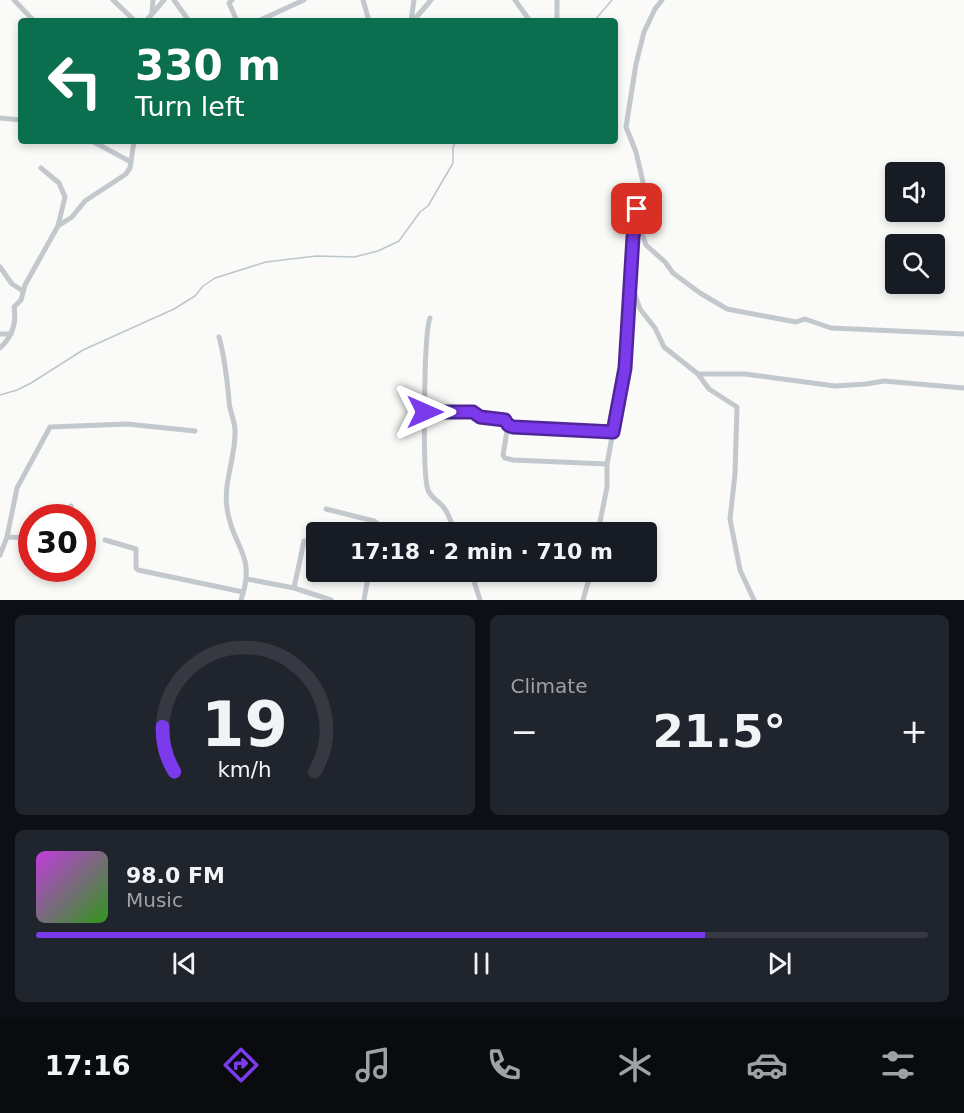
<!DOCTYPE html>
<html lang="en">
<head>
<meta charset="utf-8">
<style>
  body { margin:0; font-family:"DejaVu Sans",sans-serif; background:#20242c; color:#f1f3f6; height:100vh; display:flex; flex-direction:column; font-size:22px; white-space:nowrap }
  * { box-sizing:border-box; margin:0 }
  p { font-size:20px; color:#9ea1a6 }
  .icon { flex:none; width:33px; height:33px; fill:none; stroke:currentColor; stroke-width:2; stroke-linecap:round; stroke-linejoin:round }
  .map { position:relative; height:600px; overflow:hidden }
  .sheet { display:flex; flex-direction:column; gap:15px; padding:15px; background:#0d0f14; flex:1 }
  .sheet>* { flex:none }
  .top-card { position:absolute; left:18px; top:18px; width:600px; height:126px; border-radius:6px; box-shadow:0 3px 9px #0003; background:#0b6e4f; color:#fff; overflow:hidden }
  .controls { position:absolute; left:885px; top:162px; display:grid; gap:12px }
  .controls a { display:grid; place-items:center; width:60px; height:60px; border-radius:6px; background:#171b24; box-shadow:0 3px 9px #0003; font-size:30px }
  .speed { position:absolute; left:18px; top:504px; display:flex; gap:12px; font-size:30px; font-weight:700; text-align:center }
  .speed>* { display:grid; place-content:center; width:78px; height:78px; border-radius:50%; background:#171b24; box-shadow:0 3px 9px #0003; line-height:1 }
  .speed .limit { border:9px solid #d22; background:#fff; color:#111 }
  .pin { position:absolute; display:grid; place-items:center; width:51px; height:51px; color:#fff; margin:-26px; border-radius:12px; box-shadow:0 3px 9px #0006 }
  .me { position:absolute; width:66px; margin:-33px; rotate:90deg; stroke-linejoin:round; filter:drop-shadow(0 0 4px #0008) }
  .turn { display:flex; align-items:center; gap:21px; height:126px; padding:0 18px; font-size:27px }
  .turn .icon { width:78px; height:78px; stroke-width:2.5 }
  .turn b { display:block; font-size:42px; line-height:51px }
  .big { font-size:45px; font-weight:800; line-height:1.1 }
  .sheet .card { flex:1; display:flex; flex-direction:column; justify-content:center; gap:9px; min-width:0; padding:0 21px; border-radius:9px; background:#20242c }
  .sheet .dial { align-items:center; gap:0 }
  .dial svg { height:156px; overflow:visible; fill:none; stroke:#363941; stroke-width:7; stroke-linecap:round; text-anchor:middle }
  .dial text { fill:#f1f3f6; stroke:none }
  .song { display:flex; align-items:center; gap:18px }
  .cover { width:72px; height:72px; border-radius:9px; background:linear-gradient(135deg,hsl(290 70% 55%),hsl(110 70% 35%)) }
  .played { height:6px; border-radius:3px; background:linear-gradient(90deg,#7c3aed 75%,#363941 75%) }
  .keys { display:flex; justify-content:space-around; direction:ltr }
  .heat { display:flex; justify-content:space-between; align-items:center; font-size:33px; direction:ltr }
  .sheet .tiles { flex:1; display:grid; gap:15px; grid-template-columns:1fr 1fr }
  .card:last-child { grid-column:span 2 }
  .trip { position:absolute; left:306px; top:522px; width:351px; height:60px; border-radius:6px; background:#171b24; box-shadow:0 3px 9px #0003; font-weight:800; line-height:60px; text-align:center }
  .dock { display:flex; height:96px; justify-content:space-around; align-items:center; background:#090b0e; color:#9ea1a6 }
  .dock .icon { width:42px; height:42px }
  .dock .current { color:#7c3aed }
  .dock b { font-size:27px; color:#f1f3f6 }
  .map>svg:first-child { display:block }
</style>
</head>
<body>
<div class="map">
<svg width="964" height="600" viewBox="0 0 964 600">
  <rect width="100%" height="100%" fill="#fafaf8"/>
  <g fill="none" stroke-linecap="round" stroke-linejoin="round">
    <g stroke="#bbc7cb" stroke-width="1.5">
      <path d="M 594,21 L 612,0"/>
      <path d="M 0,395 L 17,390 L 31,383 L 83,350 L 174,309 L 195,296 L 203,286 L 215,278 L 266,262 L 316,256 L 354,257 L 378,251 L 399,241 L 420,212 L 428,206 L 453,163 L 453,147 L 456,141"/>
    </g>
    <g stroke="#c3c8cc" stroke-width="5">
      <path d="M 14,0 L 34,21"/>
      <path d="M 113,0 L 135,21"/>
      <path d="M 174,0 L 189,21"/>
      <path d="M 232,0 L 229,3 L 237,21"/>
      <path d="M 363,0 L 369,21"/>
      <path d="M 515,0 L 530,21"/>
      <path d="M 662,0 L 655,9 L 644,32 L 636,64 L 626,127 L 636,152 L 643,182 L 634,222 L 630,281 L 640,309 L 655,328 L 664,347 L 698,374 L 709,389 L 737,407 L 735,474 L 730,519 L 740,570 L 754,600"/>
      <path d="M 152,13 L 153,0"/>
      <path d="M 146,21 L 164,0"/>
      <path d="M 258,21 L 304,0"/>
      <path d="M 411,21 L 414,0"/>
      <path d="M 413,21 L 431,0"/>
      <path d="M 557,21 L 557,0"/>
      <path d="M 0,118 L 21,120"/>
      <path d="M 92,141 L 131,162"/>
      <path d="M 636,215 L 646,245 L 665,262 L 673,273 L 700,293 L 727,309 L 796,322 L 805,319 L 831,328 L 964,334"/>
      <path d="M 58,226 L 72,217 L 85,201 L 126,174 L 130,168 L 134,141"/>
      <path d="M 0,267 L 12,284 L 23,291"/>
      <path d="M 430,318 C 424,332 422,474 428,490 C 432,500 442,502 446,511 C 450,517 452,526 455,532"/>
      <path d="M 0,334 L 11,334"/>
      <path d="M 219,337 C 225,358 227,379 229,400 C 229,411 235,420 235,431 C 236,456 223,483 227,508 C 232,548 257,553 241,600"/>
      <path d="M 0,348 C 12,337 17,324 14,307 L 21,300 L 25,285 L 58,226 L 65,197 L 59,183 L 41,168"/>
      <path d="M 698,374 L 745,374 L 835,386 L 866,384 L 884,381 L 964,388"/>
      <path d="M 425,412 L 473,412 L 480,417 L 505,420 L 508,425 L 513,427 L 613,432"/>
      <path d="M 508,425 L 503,455 L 505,458 L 513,460 L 607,464"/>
      <path d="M 71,506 L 72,518"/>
      <path d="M 326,509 L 374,521 L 377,523 L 376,532"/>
      <path d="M 598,532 L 607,487 L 607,464 L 625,368 L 630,285"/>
      <path d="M 7,537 L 32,538"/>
      <path d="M 105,540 L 136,549 L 136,568 L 138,570 L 243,592"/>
      <path d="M 0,555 L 7,537 L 17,488 L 50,427 L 127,424 L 195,431"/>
      <path d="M 471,572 L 480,600"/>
      <path d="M 247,579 L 294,588 L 331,600"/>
      <path d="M 294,588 L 304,541"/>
      <path d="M 364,600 L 369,572"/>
      <path d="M 583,600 L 591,572"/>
    </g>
  </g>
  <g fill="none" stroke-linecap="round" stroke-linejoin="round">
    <g stroke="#51269a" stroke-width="15">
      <path id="route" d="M 425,412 L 473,412 L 480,417 L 505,420 L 508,425 L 513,427 L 613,432 L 625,368 L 633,237 L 637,209"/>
    </g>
    <use href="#route" stroke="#7c3aed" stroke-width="10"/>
  </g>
</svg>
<div class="controls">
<a><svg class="icon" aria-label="sound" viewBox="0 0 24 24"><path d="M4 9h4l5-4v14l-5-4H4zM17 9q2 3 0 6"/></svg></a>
<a><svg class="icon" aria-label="search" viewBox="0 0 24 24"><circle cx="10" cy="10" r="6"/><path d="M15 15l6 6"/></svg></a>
</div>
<div class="speed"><div class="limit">30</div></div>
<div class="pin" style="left:637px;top:209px;background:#d93025"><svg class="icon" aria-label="arrive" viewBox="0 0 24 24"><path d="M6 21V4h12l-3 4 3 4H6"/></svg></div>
<svg class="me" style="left:425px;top:412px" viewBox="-20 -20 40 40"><path d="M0-17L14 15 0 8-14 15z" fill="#7c3aed" stroke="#fff" stroke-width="4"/></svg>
<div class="trip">17:18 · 2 min · 710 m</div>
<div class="top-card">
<div class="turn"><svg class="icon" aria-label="left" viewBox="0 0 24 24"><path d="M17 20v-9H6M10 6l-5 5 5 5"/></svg><div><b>330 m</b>Turn left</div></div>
</div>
</div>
<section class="sheet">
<div class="tiles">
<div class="card dial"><svg viewBox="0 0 100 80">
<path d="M14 69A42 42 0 1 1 86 69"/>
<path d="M14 69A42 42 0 0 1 8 46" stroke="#7c3aed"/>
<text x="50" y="56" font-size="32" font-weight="700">19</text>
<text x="50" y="72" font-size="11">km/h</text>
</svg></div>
<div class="card"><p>Climate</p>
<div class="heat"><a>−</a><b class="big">21.5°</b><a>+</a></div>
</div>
<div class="card">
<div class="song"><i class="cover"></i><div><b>98.0 FM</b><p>Music</p></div></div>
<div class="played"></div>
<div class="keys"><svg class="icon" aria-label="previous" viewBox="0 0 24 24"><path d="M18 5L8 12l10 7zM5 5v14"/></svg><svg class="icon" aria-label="pause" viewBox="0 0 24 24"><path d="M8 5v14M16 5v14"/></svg><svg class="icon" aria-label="next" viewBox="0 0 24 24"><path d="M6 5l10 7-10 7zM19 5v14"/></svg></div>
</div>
</div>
</section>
<nav class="dock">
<b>17:16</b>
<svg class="icon current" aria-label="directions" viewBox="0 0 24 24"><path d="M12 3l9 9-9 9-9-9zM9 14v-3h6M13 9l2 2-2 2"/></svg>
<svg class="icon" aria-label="music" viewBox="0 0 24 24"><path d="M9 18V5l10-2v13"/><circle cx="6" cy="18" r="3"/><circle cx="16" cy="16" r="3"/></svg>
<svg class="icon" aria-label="phone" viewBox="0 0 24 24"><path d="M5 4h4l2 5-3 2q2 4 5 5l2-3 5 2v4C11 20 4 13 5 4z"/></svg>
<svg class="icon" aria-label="climate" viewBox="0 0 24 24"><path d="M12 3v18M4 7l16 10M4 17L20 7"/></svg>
<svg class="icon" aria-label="car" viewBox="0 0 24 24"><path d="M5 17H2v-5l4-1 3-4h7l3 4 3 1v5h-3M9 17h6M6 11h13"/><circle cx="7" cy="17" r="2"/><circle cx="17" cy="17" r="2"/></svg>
<svg class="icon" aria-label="filters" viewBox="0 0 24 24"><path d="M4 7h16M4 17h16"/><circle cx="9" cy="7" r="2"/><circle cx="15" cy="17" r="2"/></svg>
</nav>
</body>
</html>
